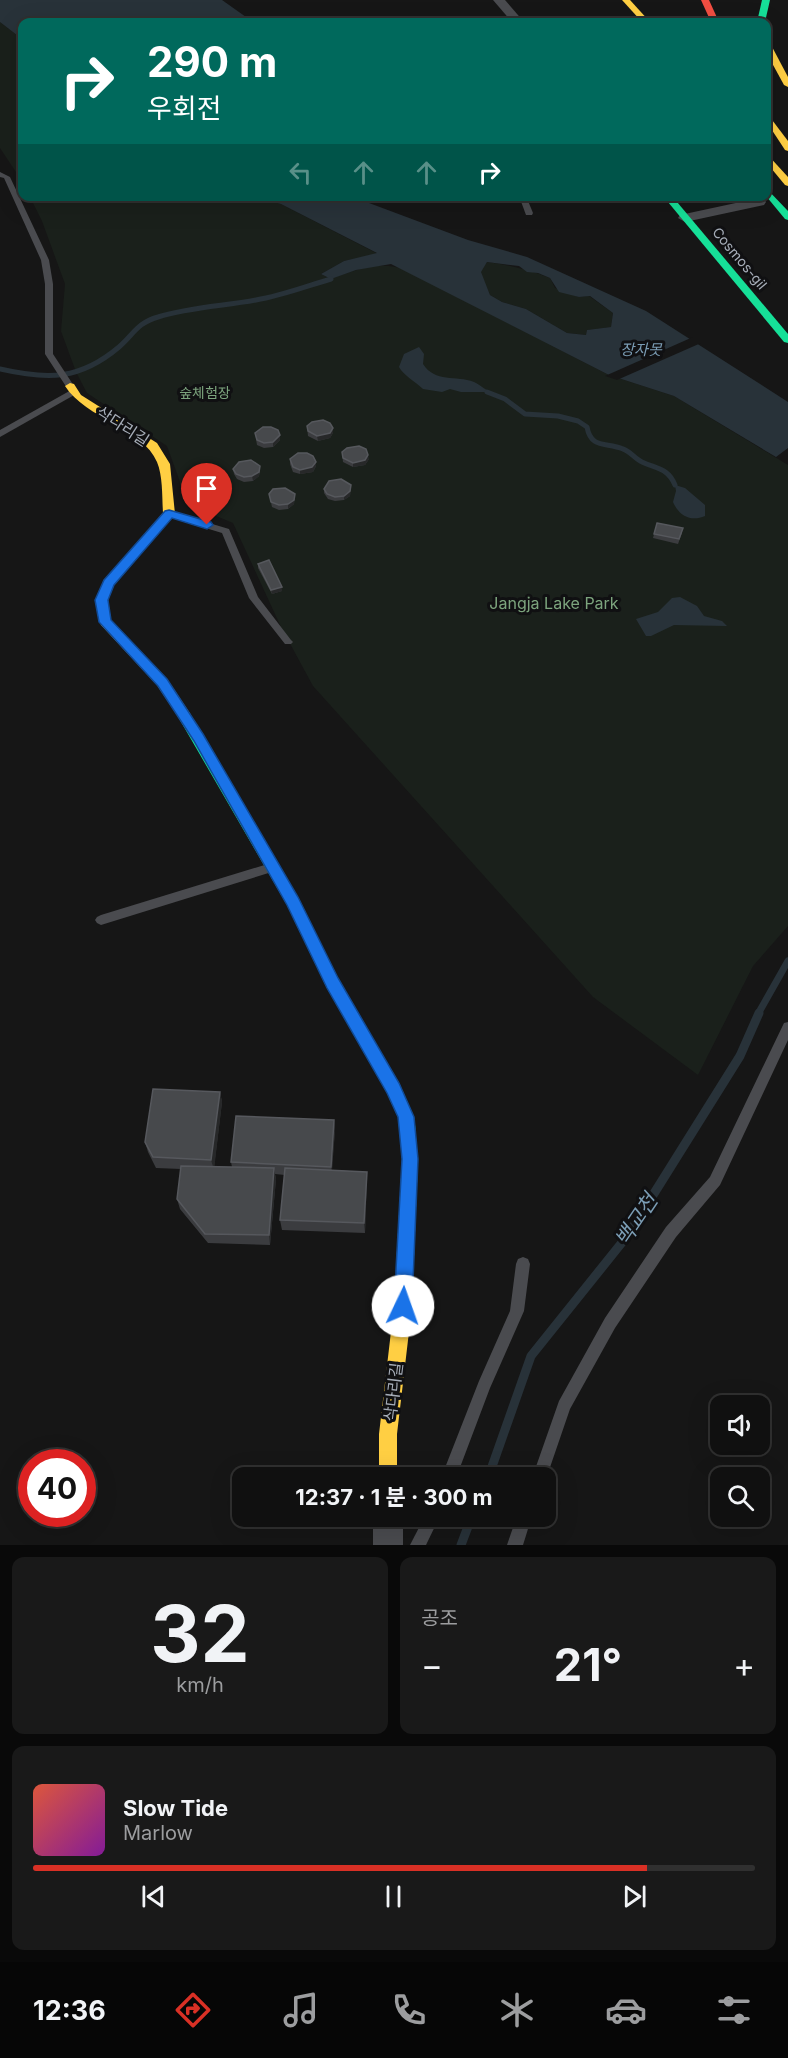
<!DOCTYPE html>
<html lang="ko">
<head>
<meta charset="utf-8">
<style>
  body { margin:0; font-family:Inter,"Noto Sans KR",sans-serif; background:#191919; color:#f1f3f6; height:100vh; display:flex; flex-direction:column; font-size:22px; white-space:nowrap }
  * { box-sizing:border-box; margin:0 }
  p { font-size:20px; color:#9c9d9f }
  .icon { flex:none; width:33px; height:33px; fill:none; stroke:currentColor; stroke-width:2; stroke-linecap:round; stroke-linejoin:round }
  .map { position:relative; height:1545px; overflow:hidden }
  .sheet { display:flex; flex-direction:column; gap:12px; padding:12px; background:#090909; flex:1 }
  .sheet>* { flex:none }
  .guide { position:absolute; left:18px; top:18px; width:753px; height:183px; border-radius:12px; box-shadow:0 6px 24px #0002,0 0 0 2px #303030; background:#00695c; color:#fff; overflow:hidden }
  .tools { position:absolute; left:710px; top:1395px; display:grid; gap:12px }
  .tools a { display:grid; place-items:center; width:60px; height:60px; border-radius:12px; background:#101010; box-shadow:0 6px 24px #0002,0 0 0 2px #303030; font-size:30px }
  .speed { position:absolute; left:18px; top:1449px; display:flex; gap:12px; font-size:30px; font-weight:700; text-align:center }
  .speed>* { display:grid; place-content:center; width:78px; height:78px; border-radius:50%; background:#101010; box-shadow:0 6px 24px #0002,0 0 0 2px #303030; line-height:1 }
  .speed .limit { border:9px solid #d22; background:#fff; color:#111 }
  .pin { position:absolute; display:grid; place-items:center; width:51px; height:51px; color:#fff; margin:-62px -26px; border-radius:50% 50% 50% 0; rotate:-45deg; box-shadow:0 0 6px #0007 }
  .pin .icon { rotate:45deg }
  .me { position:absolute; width:66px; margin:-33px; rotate:3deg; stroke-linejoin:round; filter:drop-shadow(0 0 4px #0008) }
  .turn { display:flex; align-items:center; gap:21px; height:126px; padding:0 30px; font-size:27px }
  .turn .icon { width:78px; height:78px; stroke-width:2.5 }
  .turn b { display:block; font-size:42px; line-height:51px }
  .lanes { display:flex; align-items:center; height:57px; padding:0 30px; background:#0003; justify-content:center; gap:30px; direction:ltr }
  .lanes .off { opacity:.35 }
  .big { font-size:45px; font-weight:700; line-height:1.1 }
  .sheet .widget { flex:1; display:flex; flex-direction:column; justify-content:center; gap:9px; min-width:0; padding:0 21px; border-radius:12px; background:#191919 }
  .sheet .dial { align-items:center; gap:0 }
  .dial b { font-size:78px; line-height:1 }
  .song { display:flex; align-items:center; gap:18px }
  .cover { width:72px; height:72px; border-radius:9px; background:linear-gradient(135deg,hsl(10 70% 55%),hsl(290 70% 35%)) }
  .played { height:6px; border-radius:3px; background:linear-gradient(90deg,#d93025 85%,#303030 85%) }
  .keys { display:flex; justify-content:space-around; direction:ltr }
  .heat { display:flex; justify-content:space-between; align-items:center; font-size:33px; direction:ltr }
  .sheet .tiles { flex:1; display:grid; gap:12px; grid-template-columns:1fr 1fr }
  .widget:last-child { grid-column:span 2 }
  .trip { position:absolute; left:232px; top:1467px; width:324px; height:60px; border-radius:12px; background:#101010; box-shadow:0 6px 24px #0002,0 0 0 2px #303030; font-weight:700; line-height:60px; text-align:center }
  .tab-bar { display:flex; height:96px; justify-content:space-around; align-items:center; background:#060606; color:#9c9d9f }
  .tab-bar .icon { width:42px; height:42px }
  .tab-bar .current { color:#d93025 }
  .tab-bar b { font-size:27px; color:#f1f3f6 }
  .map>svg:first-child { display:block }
</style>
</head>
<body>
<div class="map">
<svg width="788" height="1545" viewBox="0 0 788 1545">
  <rect width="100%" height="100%" fill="#161616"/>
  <g fill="#1a201b">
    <path d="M 0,22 L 22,39 L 22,181 L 0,148 Z"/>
    <path d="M 255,196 L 281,204 L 378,254 L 344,261 L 321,274 L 331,279 C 355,270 380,260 405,270 L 609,375 L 674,396 L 788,465 L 788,926 L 753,966 L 698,1075 L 593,997 L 313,686 L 281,627 L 233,523 L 185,503 L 179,479 L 167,446 L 87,393 L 76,372 L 61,331 L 65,284 L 42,221 L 30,197 Z"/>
    <path d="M 487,262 C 509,265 529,270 550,278 L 555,288 L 579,297 L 589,296 L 613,313 L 611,327 L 587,330 L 586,335 L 567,333 L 526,309 L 502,302 L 490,295 L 480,272 Z"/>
  </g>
  <g fill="#283239" fill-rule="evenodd">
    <path d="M 0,0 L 222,0 L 253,22 L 22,22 L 22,39 L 0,22 Z"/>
    <path d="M 255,197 L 353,197 L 468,240 L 527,257 L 646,311 L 788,402 L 788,448 L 776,457 L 674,396 L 609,375 L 391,264 L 356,270 L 331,279 L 321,274 L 344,261 L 377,253 L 281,204 ZM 487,262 L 519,266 L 527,272 L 538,273 L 550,278 L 559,292 L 579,297 L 590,296 L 613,313 L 611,327 L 587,330 L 586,335 L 567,333 L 526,309 L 502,302 L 490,295 L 481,272 Z"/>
    <path d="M 419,347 L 424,354 L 423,364 C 435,383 456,375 474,382 C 481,385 483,389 491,392 L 461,392 L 450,389 L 442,392 L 423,389 C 415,381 404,376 399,367 L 404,354 Z"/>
    <path d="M 675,485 L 685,488 L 705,505 L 705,516 C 691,522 679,516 673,502 L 676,491 Z"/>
    <path d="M 680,597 L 697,606 L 704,616 L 722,621 L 727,626 L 674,625 L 651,636 L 646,636 L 636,619 L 658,612 L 672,598 Z"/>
  </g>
  <path fill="#161616" d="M 693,337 L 701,343 L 617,380 L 605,376 Z"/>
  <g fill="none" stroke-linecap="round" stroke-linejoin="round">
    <g stroke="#283239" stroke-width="5">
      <path d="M 0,369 C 48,380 80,380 119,347 C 134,334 137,323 158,317 C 190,307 224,306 256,300 C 281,296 307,286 331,279"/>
      <path d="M 487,392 L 505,399 L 525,414 L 558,416 L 578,421 L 587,427 C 591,449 606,442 623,449 C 630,451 635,459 642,462 C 657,469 668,468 675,485"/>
    </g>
    <path stroke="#283239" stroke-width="7" d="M 758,1014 L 788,961"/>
    <g stroke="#283239" stroke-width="9">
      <path d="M 488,1478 L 531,1356 L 628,1235 L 740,1056 L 759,1013"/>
      <path d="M 461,1545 L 472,1516"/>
    </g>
    <g fill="#4a4b4f" fill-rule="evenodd">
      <path d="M 0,172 L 10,177 L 49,260 L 53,284 L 53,354 L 74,386 L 73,388 L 67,388 L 45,354 L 45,284 L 41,260 L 4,178 L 0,177 Z"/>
      <path d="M 519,196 L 526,196 L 533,213 L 532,215 L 526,215 Z"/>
      <path d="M 73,389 L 76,390 L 76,394 L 0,437 L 0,430 Z"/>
      <path d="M 169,511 L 229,529 L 258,597 L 291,640 L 293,642 L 291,644 L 285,644 L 249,598 L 222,533 L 166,516 L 165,514 Z"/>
      <path d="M 271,863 L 275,865 L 277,868 L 275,871 L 101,925 L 97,923 L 95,920 L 97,917 L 101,915 Z"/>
      <path d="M 788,1022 L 788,1040 L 720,1185 L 676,1237 L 615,1328 L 570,1409 L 546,1479 L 546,1478 L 532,1478 L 559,1401 L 605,1318 L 666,1227 L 710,1177 L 784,1023 Z"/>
      <path d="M 523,1257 L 528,1259 L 530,1264 L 524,1311 L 490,1388 L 456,1478 L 441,1478 L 479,1381 L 510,1311 L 516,1264 L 518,1259 Z"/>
      <path d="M 425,1516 L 440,1516 L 426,1545 L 410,1545 Z"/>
      <path d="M 517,1516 L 532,1516 L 523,1545 L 507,1545 Z"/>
    </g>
    <g fill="#4a4b4f" fill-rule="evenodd">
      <path d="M 493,0 L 505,0 L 524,22 L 512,22 Z"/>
      <path d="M 759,198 L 764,199 L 766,202 L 764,205 L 685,222 L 678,218 L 680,215 Z"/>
      <rect x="373" y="1516" width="30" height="29"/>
    </g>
    <g fill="#16e098" fill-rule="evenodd">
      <path d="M 762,0 L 770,0 L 765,22 L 757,22 Z"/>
      <path d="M 766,188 L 788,211 L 788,220 L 785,219 L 766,196 Z"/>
      <path d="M 663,196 L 672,196 L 788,334 L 788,343 L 784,342 Z"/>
      <path d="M 184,710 L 189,712 L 297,897 L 337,978 L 399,1083 L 414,1117 L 416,1133 L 414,1138 L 408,1141 L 402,1138 L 398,1117 L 387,1093 L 327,988 L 287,905 L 177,715 Z"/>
    </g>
    <g fill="#ffcf43" fill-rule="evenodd">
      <path d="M 622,0 L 630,0 L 650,22 L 642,22 Z"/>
      <path d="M 766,41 L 770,43 L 788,77 L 788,87 L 784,85 L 766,52 Z"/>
      <path d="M 766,112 L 788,141 L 788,151 L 785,150 L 766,121 Z"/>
      <path d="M 766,153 L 788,177 L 788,186 L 785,185 L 766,162 Z"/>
      <path d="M 70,383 L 74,384 L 81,395 L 157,443 L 170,464 L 175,514 L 114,585 L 108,600 L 111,621 L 167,679 L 191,715 L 189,718 L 179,718 L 157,685 L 101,625 L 96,600 L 105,580 L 163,513 C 162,498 163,476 157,462 C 143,428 86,419 65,386 Z"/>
      <path d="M 408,1125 L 414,1128 L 418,1159 L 412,1306 L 397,1434 L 397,1478 L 379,1478 L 379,1434 L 394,1306 L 402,1159 L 400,1133 L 402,1128 Z"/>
    </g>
    <path fill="#f24e42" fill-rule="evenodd" d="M 701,0 L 709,0 L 719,22 L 711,22 Z"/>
  </g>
  <g fill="#3b3c3f">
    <path d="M 307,426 L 333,428 L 333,433 L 330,438 L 318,441 L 308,436 Z"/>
    <path d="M 255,433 L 280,440 L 273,447 L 264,448 L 257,445 Z"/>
    <path d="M 342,452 L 369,459 L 365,465 L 353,467 L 343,462 Z"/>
    <path d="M 290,459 L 316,462 L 316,466 L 313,472 L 300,474 L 293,472 L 290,464 Z"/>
    <path d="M 233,469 L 260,471 L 259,476 L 253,481 L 244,482 L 237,479 L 234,474 Z"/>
    <path d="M 351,485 L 350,496 L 344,500 L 335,501 L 328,499 L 324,493 L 324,489 Z"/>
    <path d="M 269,494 L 295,494 L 294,504 L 288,509 L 279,510 L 272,507 Z"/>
    <path d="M 657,523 L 682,533 L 678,544 L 653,538 Z"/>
    <path d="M 258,564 L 282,591 L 272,594 L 258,568 Z"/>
    <path d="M 220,1092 L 222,1102 L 214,1167 L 232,1167 L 231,1162 L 334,1120 L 335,1130 L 332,1170 L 367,1172 L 365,1233 L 282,1230 L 280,1220 L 285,1175 L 275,1174 L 276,1179 L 270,1245 L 208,1243 L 180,1209 L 177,1199 L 181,1169 L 156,1168 L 148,1152 L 145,1142 Z"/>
  </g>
  <g fill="#272829">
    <path d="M 333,428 L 333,433 L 330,438 L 318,441 L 317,436 Z"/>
    <path d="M 280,435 L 280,440 L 273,447 L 273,442 Z"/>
    <path d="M 368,455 L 369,459 L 365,465 L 353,467 L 353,463 Z"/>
    <path d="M 316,462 L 316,466 L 313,472 L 300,474 L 300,470 Z"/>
    <path d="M 260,466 L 259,476 L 253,481 L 252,476 Z"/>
    <path d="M 351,485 L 350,496 L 344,500 L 344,496 Z"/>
    <path d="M 295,494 L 294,504 L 288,509 L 288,504 Z"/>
    <path d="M 282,587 L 282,591 L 272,594 L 271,590 Z"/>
    <path d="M 220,1092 L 222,1102 L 214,1170 L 211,1160 Z"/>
    <path d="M 334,1120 L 335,1130 L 331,1177 L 331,1167 Z"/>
    <path d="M 274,1168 L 276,1179 L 270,1245 L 269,1235 Z"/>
    <path d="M 367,1172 L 367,1182 L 365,1233 L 364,1223 Z"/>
  </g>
  <g fill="#47494c" stroke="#56585d" stroke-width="1.5">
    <path d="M 323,420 L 330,423 L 333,428 L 330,433 L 317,436 L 308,431 L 307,426 L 312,422 Z"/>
    <path d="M 263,427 L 271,427 L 278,430 L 280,435 L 273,442 L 264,443 L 257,440 L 255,433 Z"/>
    <path d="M 359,446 L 366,449 L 368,455 L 365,460 L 353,463 L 343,458 L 342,452 L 347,448 Z"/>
    <path d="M 298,453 L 307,453 L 313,456 L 316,462 L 312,467 L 300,470 L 293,467 L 290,459 Z"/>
    <path d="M 251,460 L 260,466 L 259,472 L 252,476 L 244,477 L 236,474 L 233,469 L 239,462 Z"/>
    <path d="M 341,479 L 351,485 L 350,491 L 344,496 L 335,497 L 327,494 L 324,489 L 329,481 Z"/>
    <path d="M 285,488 L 295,494 L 294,500 L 288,504 L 279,505 L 271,502 L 269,494 L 273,489 Z"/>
    <path d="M 657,523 L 683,528 L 679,539 L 654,534 Z"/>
    <path d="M 269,560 L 282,587 L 271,590 L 258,564 Z"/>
    <path d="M 153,1089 L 220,1092 L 211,1160 L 153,1157 L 145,1142 Z"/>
    <path d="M 236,1116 L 334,1120 L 331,1167 L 231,1162 Z"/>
    <path d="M 181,1166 L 274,1168 L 269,1235 L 205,1234 L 177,1199 Z"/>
    <path d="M 285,1168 L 367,1172 L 364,1223 L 280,1220 Z"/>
  </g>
  <path fill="#1a73e8" stroke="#114b97" stroke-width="1.5" d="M 169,510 L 211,522 L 213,525 L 207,529 L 172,518 L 114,585 L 108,600 L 111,620 L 167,679 L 203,734 L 298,897 L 338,978 L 399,1083 L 414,1117 L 418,1159 L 412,1306 L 409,1312 L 403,1315 L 396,1312 L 394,1306 L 402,1159 L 398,1117 L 387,1093 L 327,988 L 287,905 L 194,741 L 158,686 L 99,622 L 95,600 L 104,580 L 165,511 Z"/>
  <g text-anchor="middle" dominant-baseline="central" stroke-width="6" stroke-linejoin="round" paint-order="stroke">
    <g font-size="14" fill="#a6adb8" stroke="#101012">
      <text transform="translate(740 258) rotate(50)">Cosmos-gil</text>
    </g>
    <g font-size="14" fill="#7ca47d" stroke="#101012">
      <text x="205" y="392">숲체험장</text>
    </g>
    <g font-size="15" font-style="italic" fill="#7b9db5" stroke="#101012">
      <text x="641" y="349">장자못</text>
    </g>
    <g font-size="16" fill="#a6adb8" stroke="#101012">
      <text transform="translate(123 426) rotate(33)">삭다리길</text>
      <text transform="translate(393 1392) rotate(-83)">삭다리길</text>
    </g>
    <g font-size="16" fill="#7ca47d" stroke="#101012">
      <text x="554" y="603">Jangja Lake Park</text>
    </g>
    <g font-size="21" font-style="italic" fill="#7b9db5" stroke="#101012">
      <text transform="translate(636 1220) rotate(-56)">백교천</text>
    </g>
  </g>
</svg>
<div class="tools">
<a><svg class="icon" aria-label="sound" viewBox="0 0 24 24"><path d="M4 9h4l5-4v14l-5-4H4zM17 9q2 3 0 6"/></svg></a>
<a><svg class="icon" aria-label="search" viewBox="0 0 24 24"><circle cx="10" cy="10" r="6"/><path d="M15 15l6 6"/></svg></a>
</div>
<div class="speed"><div class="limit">40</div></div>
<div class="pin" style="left:207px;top:525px;background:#d93025"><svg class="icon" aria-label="arrive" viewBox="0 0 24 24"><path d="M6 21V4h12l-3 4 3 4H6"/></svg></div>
<svg class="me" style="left:403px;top:1306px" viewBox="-20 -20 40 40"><circle r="19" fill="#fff"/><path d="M0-13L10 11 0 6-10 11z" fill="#1a73e8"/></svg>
<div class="trip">12:37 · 1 분 · 300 m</div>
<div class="guide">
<div class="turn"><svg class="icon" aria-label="right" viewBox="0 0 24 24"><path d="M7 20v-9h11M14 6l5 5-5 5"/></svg><div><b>290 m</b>우회전</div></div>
<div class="lanes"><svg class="icon off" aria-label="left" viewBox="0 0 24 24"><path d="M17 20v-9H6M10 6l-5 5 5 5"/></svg><svg class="icon off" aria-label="ahead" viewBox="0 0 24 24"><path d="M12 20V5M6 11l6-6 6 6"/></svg><svg class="icon off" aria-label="ahead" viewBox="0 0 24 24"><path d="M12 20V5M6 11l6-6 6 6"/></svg><svg class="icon" aria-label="right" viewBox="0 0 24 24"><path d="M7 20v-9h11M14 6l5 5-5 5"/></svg></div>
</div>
</div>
<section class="sheet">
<div class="tiles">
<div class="widget dial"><b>32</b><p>km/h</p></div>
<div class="widget"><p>공조</p>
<div class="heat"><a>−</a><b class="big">21°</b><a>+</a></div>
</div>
<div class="widget">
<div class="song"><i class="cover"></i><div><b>Slow Tide</b><p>Marlow</p></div></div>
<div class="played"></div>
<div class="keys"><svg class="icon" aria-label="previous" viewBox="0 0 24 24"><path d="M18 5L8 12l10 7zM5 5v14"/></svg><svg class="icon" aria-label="pause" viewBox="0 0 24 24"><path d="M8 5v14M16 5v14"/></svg><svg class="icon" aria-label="next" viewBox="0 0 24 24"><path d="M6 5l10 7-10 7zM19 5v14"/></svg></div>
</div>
</div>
</section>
<nav class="tab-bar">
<b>12:36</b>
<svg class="icon current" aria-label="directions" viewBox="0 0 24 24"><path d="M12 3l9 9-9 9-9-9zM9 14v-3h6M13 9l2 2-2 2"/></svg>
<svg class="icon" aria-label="music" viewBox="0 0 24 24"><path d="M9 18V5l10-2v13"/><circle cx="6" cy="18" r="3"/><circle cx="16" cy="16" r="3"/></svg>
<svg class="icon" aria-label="phone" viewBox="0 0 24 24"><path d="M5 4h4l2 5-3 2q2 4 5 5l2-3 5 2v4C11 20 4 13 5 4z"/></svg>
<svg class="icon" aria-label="climate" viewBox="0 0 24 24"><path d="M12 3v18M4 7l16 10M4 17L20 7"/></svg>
<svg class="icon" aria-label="car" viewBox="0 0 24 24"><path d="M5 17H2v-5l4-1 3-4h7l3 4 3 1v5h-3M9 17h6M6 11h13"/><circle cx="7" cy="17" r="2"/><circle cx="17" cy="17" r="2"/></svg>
<svg class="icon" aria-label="filters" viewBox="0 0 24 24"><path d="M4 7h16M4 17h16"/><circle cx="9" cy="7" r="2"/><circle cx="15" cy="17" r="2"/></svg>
</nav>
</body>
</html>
